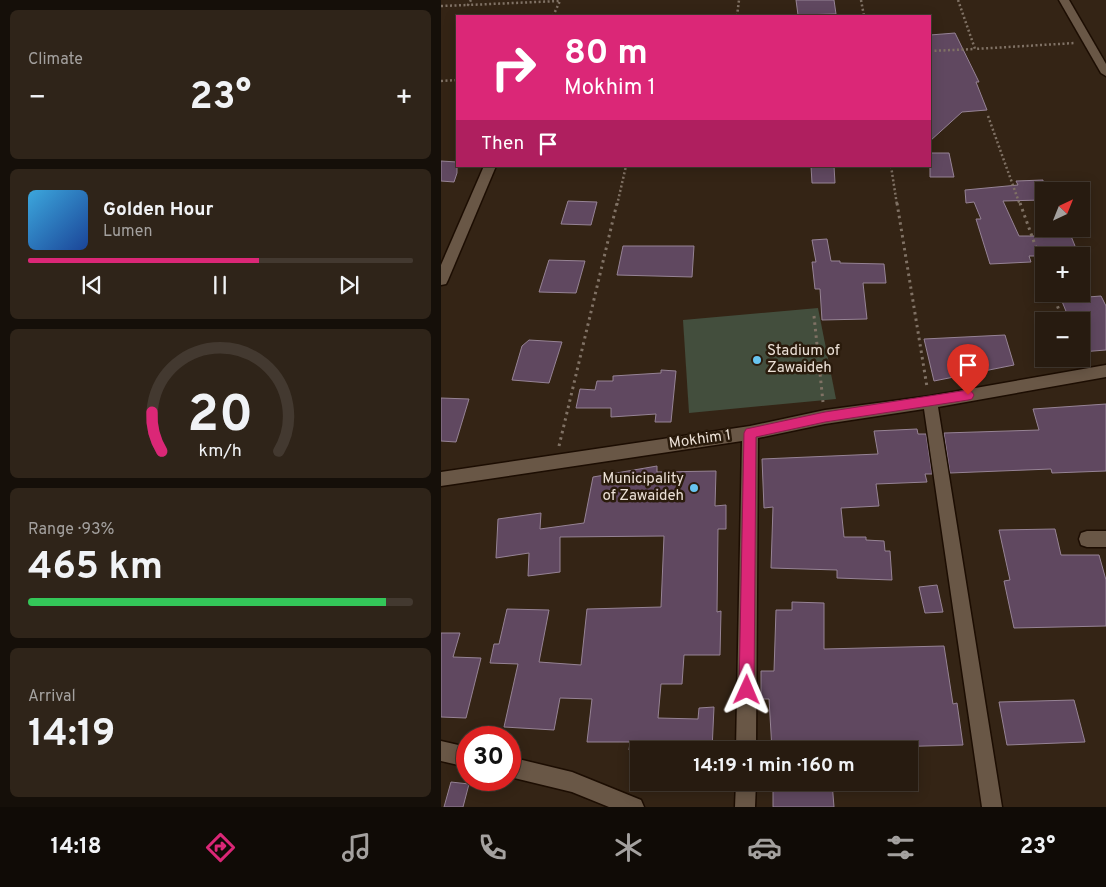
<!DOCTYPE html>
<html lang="en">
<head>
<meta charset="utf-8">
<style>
  body { margin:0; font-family:Overpass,sans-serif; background:#2f2419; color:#f1f3f6; height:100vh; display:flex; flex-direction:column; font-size:19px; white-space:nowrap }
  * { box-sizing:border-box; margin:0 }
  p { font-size:16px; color:#a4a19f }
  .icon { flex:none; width:28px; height:28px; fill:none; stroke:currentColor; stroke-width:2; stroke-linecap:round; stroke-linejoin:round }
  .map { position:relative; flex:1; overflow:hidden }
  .details { display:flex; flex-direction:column; gap:10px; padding:10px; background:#150f09; width:441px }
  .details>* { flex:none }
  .hud { position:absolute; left:15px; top:15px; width:475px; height:152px; border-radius:0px; box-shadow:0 2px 12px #0003,0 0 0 1px #433930; background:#db2777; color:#fff; overflow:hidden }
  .needle { width:32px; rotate:43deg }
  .fabs { position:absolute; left:594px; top:182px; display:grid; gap:10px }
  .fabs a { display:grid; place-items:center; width:55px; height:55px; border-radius:0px; background:#271b10; box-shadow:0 2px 12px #0003,0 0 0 1px #433930; font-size:25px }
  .speed { position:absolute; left:15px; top:726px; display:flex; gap:10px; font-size:25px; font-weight:700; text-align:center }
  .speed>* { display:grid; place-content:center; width:65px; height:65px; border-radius:50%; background:#271b10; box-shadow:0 2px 12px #0003,0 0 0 1px #433930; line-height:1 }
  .speed .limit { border:8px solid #d22; background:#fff; color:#111 }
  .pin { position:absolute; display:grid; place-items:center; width:42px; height:42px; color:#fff; margin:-51px -21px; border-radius:50% 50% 50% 0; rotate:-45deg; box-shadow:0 0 5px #0007 }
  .pin .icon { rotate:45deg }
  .me { position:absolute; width:55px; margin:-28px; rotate:1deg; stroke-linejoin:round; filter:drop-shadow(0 0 4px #0008) }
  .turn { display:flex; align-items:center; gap:18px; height:105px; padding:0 25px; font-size:22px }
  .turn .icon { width:65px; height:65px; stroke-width:2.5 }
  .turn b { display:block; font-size:35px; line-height:42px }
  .then { display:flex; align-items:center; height:48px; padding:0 25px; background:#0003; gap:10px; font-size:19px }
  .big { font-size:38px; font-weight:700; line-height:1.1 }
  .details .tile { flex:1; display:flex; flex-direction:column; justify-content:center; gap:8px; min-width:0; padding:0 18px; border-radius:8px; background:#2f2419 }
  .details .dial { align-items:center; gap:0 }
  .dial svg { height:130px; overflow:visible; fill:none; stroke:#433930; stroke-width:7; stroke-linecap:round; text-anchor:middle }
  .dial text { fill:#f1f3f6; stroke:none }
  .song { display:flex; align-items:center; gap:15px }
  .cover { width:60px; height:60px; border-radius:8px; background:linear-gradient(135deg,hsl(200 70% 55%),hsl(220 70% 35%)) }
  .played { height:5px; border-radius:2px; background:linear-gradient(90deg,#db2777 60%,#433930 60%) }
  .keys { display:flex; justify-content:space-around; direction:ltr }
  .heat { display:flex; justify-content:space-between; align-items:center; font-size:28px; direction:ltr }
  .charge { height:8px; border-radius:4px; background:linear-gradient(90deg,#34c759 93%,#433930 0) }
  .trip { position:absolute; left:189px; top:741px; width:288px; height:50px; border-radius:0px; background:#271b10; box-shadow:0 2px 12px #0003,0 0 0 1px #433930; font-weight:700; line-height:50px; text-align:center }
  .tab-bar { display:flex; height:80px; justify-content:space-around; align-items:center; background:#100b06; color:#a4a19f }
  .tab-bar .icon { width:35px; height:35px }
  .tab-bar .on { color:#db2777 }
  .tab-bar b { font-size:22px; color:#f1f3f6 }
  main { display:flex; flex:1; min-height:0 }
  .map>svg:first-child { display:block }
</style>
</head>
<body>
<main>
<section class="details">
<div class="tile"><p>Climate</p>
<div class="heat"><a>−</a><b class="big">23°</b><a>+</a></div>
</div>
<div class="tile">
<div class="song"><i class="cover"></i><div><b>Golden Hour</b><p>Lumen</p></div></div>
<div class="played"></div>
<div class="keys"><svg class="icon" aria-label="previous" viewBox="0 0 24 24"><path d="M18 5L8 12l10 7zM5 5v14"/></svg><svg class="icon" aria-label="pause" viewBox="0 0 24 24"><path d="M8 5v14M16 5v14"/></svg><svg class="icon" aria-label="next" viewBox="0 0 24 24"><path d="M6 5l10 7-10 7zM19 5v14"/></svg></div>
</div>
<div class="tile dial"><svg viewBox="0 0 100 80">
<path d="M14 69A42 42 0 1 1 86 69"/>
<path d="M14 69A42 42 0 0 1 8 45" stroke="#db2777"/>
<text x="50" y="56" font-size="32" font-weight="700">20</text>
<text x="50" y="72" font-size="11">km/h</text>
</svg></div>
<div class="tile"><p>Range · 93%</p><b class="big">465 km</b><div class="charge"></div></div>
<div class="tile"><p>Arrival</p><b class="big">14:19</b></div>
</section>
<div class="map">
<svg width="665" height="807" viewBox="0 0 665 807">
  <rect width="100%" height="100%" fill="#342415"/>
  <path fill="#434e3d" d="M 377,308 L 395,399 L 248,413 L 242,320 Z"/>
  <g fill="#604860" stroke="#968395">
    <path d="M 355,0 L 393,0 L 395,14 L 357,15 Z"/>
    <path d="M 514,33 L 538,82 L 535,82 L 546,110 L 521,112 L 489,141 L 489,35 Z"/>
    <path d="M 489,153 L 508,153 L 513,177 L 489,177 Z"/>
    <path d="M 0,161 L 16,162 L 16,173 L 13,182 L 0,181 Z"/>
    <path d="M 370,166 L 393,166 L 394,183 L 371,183 Z"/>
    <path d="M 602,180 L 602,200 L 562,201 L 578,236 L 630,236 L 638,256 L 588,256 L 590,262 L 549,264 L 535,219 L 540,219 L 533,202 L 525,203 L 524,190 L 577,185 L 575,181 Z"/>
    <path d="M 127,201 L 156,202 L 150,225 L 120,224 Z"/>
    <path d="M 386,239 L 390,261 L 399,261 L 399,263 L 443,264 L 445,283 L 422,283 L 426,319 L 381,320 L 379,289 L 374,289 L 371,262 L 375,262 L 371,240 Z"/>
    <path d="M 182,246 L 253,246 L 251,277 L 176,275 Z"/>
    <path d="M 108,260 L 144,261 L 135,293 L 98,292 Z"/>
    <path d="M 660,296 L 665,306 L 665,350 L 640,352 L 640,321 L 629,321 L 620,299 Z"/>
    <path d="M 564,335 L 573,365 L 493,381 L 483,339 Z"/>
    <path d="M 88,340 L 121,342 L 108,383 L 71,380 L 81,346 Z"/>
    <path d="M 220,370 L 235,371 L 230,422 L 214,422 L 215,414 L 170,417 L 170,408 L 135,408 L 139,389 L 154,390 L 156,381 L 172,381 L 172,376 L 220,373 Z"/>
    <path d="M 0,398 L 28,399 L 15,442 L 0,441 Z"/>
    <path d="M 665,404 L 665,471 L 611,473 L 610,469 L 509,473 L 503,433 L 598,430 L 592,409 Z"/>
    <path d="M 476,429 L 477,434 L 485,434 L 491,474 L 484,474 L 486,482 L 435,484 L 438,506 L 400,508 L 403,537 L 425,537 L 425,540 L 443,541 L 444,551 L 449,551 L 451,580 L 396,578 L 396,570 L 330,568 L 332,507 L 323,508 L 321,459 L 437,454 L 433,431 Z"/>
    <path d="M 216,466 L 216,472 L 275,471 L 274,506 L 285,505 L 285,529 L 277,529 L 276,612 L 280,611 L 279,655 L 243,655 L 241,684 L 220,684 L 217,718 L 257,719 L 258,708 L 273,707 L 271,750 L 188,750 L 189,742 L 146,742 L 151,699 L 119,698 L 113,730 L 63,727 L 77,664 L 49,663 L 53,644 L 58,644 L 66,609 L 108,610 L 98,662 L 140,665 L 146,609 L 220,607 L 223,536 L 119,537 L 119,572 L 87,576 L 88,553 L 55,558 L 57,519 L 100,513 L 99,529 L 143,523 L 152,477 Z"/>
    <path d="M 614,529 L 620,555 L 658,555 L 665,580 L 665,626 L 573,628 L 563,581 L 569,580 L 558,530 Z"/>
    <path d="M 496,585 L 502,612 L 484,613 L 478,587 Z"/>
    <path d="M 351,602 L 383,603 L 383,649 L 503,646 L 512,704 L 516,703 L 522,745 L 331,750 L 328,699 L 320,699 L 320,671 L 333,671 L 335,610 L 351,610 Z"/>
    <path d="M 0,633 L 19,633 L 12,657 L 40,658 L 25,718 L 0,717 Z"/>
    <path d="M 633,700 L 644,742 L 566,745 L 558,702 Z"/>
    <path d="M 10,782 L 28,784 L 22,807 L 3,807 Z"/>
    <path d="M 332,782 L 391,782 L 393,807 L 332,807 Z"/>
  </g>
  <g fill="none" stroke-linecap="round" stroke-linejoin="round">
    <g stroke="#1c0d02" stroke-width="3">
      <g id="minor">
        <path d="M 618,0 L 628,0 L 665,64 L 665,76 L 660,73 Z"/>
        <path d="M 43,166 L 55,166 L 7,280 L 5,284 L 0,285 L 0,265 Z"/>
        <path d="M 665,365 L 665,377 L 497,407 L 561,807 L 541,807 L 483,409 L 384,424 L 317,438 L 315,750 L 295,750 L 301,441 L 0,486 L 0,472 L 309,426 L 384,410 L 489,396 Z"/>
        <path d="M 646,531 L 665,531 L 665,547 L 646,547 L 640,545 L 638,539 L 640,533 Z"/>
        <path d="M 0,741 L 26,747 L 26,767 L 0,761 Z"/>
        <path d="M 69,757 L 131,772 L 200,800 L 203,807 L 168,807 L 131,792 L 69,777 Z"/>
        <path d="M 295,782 L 315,782 L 314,807 L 294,807 Z"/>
      </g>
    </g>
    <g stroke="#807265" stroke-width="2.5" stroke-dasharray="2 2.5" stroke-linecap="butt">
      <path d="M 30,0 L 27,5 L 118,1"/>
      <path d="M 420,0 L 423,16"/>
      <path d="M 517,0 L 534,49 L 634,43"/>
      <path d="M 0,6 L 27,5"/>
      <path d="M 112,16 L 119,1"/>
      <path d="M 296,16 L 298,0"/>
      <path d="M 489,51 L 534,49"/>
      <path d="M 0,81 L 16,80"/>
      <path d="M 547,116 L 579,205"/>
      <path d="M 450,166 L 456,205"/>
      <path d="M 176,205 L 185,166"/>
    </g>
    <g stroke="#807265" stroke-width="3" stroke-dasharray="2.5 4" stroke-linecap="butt">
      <path d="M 456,203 L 486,387"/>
      <path d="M 579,203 L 602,267"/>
      <path d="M 612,294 L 622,321"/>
      <path d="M 373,316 L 382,402"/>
      <path d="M 118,446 L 176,203"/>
    </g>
    <use href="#minor" fill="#695746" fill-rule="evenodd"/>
  </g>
  <path fill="#db2777" stroke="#8e194d" d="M 527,390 L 531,392 L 533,395 L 531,399 L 527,400 L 384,422 L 315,437 L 313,690 L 311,696 L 306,698 L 301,696 L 298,690 L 303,433 L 305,429 L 384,412 Z"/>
  <g fill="#68c4f0" stroke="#2a1b0c" stroke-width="2">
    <circle cx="316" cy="360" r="5"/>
    <circle cx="253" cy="488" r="5"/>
  </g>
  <g text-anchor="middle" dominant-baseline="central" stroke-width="5" stroke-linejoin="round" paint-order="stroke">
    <g font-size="15" fill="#ece1d7" stroke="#2a1b0c" text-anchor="start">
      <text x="326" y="351">Stadium of<tspan x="326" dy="17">Zawaideh</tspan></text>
      <text x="243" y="479" text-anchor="end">Municipality<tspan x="243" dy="17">of Zawaideh</tspan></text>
    </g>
    <g font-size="15" fill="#ece1d7" stroke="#2a1b0c">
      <text transform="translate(259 440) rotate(-8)">Mokhim 1</text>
    </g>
  </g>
</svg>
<div class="fabs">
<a><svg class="needle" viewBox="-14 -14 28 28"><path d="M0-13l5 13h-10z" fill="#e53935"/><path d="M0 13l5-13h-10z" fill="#a4a19f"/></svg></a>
<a>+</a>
<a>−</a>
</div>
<div class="speed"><div class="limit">30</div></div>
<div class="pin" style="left:527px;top:395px;background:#d93025"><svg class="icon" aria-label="arrive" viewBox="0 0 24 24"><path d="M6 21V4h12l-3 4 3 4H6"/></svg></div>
<svg class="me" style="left:306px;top:690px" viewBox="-20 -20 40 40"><path d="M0-17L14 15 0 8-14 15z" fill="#db2777" stroke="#fff" stroke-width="4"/></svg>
<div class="trip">14:19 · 1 min · 160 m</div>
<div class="hud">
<div class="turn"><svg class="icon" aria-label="right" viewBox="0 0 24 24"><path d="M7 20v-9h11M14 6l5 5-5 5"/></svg><div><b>80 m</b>Mokhim 1</div></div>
<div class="then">Then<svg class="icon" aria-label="arrive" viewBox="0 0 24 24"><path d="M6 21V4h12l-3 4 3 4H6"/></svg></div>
</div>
</div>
</main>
<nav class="tab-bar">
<b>14:18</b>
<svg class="icon on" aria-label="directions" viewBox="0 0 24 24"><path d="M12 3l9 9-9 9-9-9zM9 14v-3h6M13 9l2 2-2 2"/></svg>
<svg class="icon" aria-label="music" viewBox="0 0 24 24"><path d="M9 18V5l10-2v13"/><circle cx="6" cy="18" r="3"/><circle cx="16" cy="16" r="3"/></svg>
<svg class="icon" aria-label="phone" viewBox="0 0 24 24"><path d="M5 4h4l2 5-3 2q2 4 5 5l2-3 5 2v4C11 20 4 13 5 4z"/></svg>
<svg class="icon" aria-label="climate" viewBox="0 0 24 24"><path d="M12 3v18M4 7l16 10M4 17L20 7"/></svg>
<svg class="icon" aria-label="car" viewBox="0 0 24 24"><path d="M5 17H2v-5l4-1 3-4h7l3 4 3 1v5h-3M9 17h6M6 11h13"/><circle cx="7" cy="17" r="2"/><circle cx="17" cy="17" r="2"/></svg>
<svg class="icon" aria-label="filters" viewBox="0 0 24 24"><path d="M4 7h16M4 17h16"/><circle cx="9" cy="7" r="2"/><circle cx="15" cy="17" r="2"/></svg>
<b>23°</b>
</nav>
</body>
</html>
